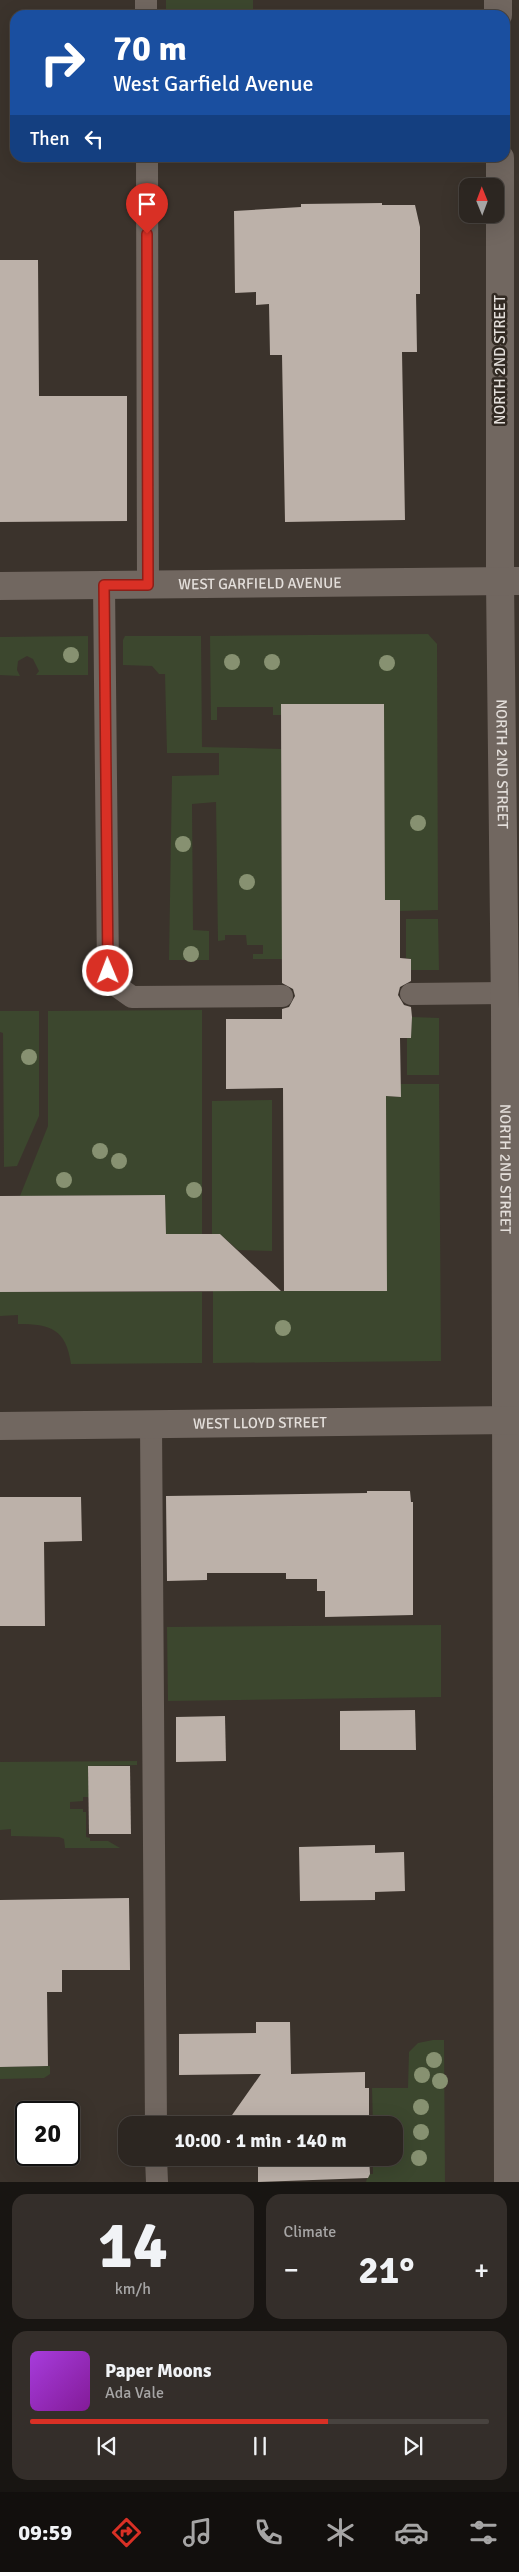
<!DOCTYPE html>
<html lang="en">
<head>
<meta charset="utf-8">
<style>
  body { margin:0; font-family:Signika,sans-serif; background:#342e2a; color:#f1f3f6; height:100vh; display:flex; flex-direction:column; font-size:19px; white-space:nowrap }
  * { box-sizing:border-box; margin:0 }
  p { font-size:16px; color:#a6a5a5 }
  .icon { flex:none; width:28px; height:28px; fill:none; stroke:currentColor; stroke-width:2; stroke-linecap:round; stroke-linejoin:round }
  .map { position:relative; height:2182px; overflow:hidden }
  .details { display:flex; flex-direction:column; gap:12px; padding:12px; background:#181512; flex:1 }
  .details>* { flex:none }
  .banner { position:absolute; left:10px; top:10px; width:500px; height:152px; border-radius:15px; box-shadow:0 5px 20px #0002,0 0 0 1px #48433f; background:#1a4fa0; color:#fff; overflow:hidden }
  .needle { width:32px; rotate:359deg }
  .buttons { position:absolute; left:459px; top:178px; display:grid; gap:10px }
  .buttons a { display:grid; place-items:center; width:45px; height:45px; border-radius:10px; background:#2c2621; box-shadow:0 5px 20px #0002,0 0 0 1px #48433f; font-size:25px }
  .speed { position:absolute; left:15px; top:2101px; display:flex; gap:10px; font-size:25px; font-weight:700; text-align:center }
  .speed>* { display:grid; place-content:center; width:65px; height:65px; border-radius:50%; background:#2c2621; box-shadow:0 5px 20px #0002,0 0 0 1px #48433f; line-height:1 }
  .speed .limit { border:2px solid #111; border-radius:8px; background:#fff; color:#111 }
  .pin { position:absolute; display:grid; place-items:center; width:42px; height:42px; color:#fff; margin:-51px -21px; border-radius:50% 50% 50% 0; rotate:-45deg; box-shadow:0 0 5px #0007 }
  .pin .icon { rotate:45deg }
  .me { position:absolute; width:55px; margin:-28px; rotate:359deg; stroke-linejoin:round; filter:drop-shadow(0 0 4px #0008) }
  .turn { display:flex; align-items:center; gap:18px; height:105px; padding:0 20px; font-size:22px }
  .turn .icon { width:65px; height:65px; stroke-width:2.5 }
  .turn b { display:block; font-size:35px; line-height:42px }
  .then { display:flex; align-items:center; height:48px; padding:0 20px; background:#0003; gap:10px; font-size:19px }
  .big { font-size:38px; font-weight:700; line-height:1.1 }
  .details .widget { flex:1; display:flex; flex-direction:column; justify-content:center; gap:8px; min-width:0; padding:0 18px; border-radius:15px; background:#342e2a }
  .details .dial { align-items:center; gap:0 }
  .dial b { font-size:65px; line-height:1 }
  .song { display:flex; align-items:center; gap:15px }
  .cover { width:60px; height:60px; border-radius:8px; background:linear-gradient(135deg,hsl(280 70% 55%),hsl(290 70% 35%)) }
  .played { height:5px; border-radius:2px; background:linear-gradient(90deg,#d93025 65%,#48433f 65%) }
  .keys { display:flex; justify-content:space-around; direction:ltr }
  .heat { display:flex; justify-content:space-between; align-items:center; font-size:28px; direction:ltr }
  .details .tiles { flex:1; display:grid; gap:12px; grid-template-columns:1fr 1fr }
  .widget:last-child { grid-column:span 2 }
  .trip { position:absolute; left:118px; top:2116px; width:285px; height:50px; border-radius:15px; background:#2c2621; box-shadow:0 5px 20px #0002,0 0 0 1px #48433f; font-weight:700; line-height:50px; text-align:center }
  .dock { display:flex; height:80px; justify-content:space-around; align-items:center; background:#120f0d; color:#a6a5a5 }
  .dock .icon { width:35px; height:35px }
  .dock .current { color:#d93025 }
  .dock b { font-size:22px; color:#f1f3f6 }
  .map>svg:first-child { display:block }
</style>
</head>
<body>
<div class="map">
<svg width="519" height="2182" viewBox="0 0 519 2182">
  <rect width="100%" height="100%" fill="#3b332c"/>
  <g fill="#3c472e">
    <rect x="166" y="0" width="87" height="15"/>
    <path d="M 428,634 L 437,644 L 438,910 L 400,911 L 400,900 L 385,900 L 384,704 L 281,704 L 281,715 L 273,715 L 273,707 L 217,707 L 217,720 L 211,720 L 210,636 Z"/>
    <path d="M 88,636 L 88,675 L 36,675 L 39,671 L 33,659 L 27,656 L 18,661 L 17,670 L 20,676 L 0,675 L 0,637 Z"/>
    <path d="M 125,636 L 201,636 L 202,747 L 281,749 L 282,959 L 253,959 L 253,954 L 263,954 L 263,945 L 247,945 L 246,935 L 225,935 L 225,940 L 218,941 L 216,802 L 192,804 L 193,930 L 209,931 L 209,960 L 169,960 L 172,776 L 219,775 L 219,753 L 167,753 L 165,674 L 159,674 L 152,666 L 123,665 L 123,640 Z"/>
    <path d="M 406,919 L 438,919 L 439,970 L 411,970 L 411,959 L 406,958 Z"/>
    <path d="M 202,1010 L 202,1234 L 166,1236 L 165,1195 L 20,1196 L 48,1126 L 48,1011 Z"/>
    <path d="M 0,1011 L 39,1011 L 39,1116 L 17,1166 L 4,1167 L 3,1033 L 0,1032 Z"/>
    <path d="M 412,1017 L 439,1018 L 439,1075 L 407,1075 L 407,1038 L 411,1038 Z"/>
    <path d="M 400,1084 L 439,1084 L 441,1361 L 213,1363 L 213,1291 L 387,1291 L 386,1096 L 401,1097 Z"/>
    <path d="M 272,1100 L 272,1251 L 238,1250 L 220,1234 L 212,1234 L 212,1101 Z"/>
    <path d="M 0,1292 L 202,1292 L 202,1363 L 71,1364 C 66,1329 51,1324 18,1324 L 18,1315 L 0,1316 Z"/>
    <path d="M 441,1625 L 441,1697 L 168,1701 L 167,1627 Z"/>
    <path d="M 137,1761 L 137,1765 L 88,1766 L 89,1797 L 83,1797 L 83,1801 L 70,1802 L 70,1809 L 83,1809 L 83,1812 L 86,1812 L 86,1837 L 90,1838 L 90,1841 L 108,1841 L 120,1848 L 65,1848 L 64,1839 L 59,1837 L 11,1836 L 11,1829 L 0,1830 L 0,1762 Z"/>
    <path d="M 433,2040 L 444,2040 L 445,2182 L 366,2182 L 368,2174 L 373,2174 L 373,2158 L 394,2158 L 394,2125 L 373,2125 L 372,2088 L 408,2088 L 409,2052 L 418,2043 Z"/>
    <path d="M 50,2066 L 50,2074 L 44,2078 L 0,2079 L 0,2067 Z"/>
  </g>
  <g fill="#bcb1a9">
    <path d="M 382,203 L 382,205 L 415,205 L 420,227 L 420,294 L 416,294 L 417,352 L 402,352 L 405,520 L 285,522 L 282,355 L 270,355 L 269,304 L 256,305 L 256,292 L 235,293 L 234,211 L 301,207 L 301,204 Z"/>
    <path d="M 0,260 L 38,260 L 39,396 L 127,396 L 127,521 L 0,522 Z"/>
    <path d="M 281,704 L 384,704 L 385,900 L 400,900 L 400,958 L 411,959 L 411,981 L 400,987 L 398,995 L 404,1005 L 411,1007 L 412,1017 L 411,1038 L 400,1038 L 401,1097 L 386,1096 L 387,1291 L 284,1291 L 283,1088 L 226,1089 L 226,1019 L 282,1019 L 282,1009 L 289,1007 L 295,996 L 293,989 L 282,983 Z"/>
    <path d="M 165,1195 L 166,1234 L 220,1234 L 281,1291 L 0,1292 L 0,1196 Z"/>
    <path d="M 367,1491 L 410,1491 L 411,1502 L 413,1502 L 413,1615 L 325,1617 L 325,1591 L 317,1591 L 317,1579 L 286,1579 L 286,1573 L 207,1573 L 207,1580 L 167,1581 L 166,1496 L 367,1493 Z"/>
    <path d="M 0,1497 L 81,1497 L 82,1541 L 44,1542 L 45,1626 L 0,1626 Z"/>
    <path d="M 415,1710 L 416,1750 L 340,1750 L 340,1711 Z"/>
    <path d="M 225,1716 L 226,1761 L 176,1762 L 176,1717 Z"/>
    <path d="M 88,1766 L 130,1766 L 131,1834 L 89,1834 Z"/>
    <path d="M 375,1845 L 375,1853 L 404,1852 L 405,1891 L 375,1892 L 375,1900 L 300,1901 L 299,1847 Z"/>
    <path d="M 129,1898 L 130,1970 L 62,1970 L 62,1992 L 47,1992 L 48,2066 L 0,2067 L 0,1900 Z"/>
    <path d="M 256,2022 L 290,2022 L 291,2074 L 365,2072 L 365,2088 L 369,2088 L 369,2125 L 225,2125 L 261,2074 L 179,2075 L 179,2034 L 256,2033 Z"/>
    <path d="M 258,2158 L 369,2158 L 370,2174 L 368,2178 L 258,2182 Z"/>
  </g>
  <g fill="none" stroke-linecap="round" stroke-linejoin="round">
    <g stroke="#716760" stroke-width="22">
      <path d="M 146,0 L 146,15"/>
      <path d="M 147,158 L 148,585"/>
      <path d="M 104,585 L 108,971 L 118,987 L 132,997 L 282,996"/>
      <path d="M 411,994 L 505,993"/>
      <path d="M 151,1425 L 156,2125"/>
      <path d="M 156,2158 L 157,2182"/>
    </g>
    <g stroke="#716760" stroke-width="28">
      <path d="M 498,0 L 498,15"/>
      <path id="s1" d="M 500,158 L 500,582 L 505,1009 L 508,2182"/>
      <path id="s2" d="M 0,586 L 518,581"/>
      <path id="s3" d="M 0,1426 L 519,1420"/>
    </g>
  </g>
  <g fill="#879171">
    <circle cx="71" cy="655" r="8"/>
    <circle cx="232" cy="662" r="8"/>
    <circle cx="272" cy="662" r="8"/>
    <circle cx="387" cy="663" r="8"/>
    <circle cx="418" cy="823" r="8"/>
    <circle cx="183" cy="844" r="8"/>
    <circle cx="247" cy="882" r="8"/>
    <circle cx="191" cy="954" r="8"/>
    <circle cx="29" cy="1057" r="8"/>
    <circle cx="100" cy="1151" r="8"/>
    <circle cx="119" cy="1161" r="8"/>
    <circle cx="64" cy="1180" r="8"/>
    <circle cx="194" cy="1190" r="8"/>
    <circle cx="283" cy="1328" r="8"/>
    <circle cx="434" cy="2060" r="8"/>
    <circle cx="422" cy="2075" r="8"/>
    <circle cx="440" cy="2081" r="8"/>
    <circle cx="421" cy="2107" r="8"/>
    <circle cx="421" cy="2132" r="8"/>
    <circle cx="419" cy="2158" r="8"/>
  </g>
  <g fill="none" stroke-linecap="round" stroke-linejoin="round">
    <g stroke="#8d1f18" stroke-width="12">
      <path id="route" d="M 108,971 L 104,585 L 148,585 L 147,234"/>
    </g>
    <use href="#route" stroke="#d93025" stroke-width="9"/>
  </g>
  <g text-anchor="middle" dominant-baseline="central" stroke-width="5" stroke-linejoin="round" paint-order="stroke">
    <g font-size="15" fill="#e4dfdb" stroke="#312922">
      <text transform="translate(500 360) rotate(-90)">NORTH 2ND STREET</text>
      <text stroke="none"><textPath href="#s2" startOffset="260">WEST GARFIELD AVENUE</textPath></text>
      <text stroke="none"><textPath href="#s1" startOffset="606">NORTH 2ND STREET</textPath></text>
      <text stroke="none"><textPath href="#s1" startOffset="1011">NORTH 2ND STREET</textPath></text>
      <text stroke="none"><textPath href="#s3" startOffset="260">WEST LLOYD STREET</textPath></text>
    </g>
  </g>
</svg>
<div class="buttons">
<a><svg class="needle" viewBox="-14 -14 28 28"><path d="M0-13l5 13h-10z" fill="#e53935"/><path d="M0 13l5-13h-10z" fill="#a6a5a5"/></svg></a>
</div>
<div class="speed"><div class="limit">20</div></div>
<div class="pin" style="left:147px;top:234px;background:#d93025"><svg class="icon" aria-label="arrive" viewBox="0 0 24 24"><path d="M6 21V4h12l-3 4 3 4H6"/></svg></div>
<svg class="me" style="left:108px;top:971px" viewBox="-20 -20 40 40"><circle r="17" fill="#d93025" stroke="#fff" stroke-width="3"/><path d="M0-11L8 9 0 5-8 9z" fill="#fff"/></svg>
<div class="trip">10:00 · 1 min · 140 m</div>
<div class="banner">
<div class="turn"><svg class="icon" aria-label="right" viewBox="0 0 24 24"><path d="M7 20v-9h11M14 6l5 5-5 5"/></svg><div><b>70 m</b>West Garfield Avenue</div></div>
<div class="then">Then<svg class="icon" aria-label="left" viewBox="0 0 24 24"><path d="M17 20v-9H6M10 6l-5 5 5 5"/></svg></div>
</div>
</div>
<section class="details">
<div class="tiles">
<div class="widget dial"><b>14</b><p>km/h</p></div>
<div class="widget"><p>Climate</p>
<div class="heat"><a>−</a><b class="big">21°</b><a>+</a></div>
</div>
<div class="widget">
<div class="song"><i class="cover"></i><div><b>Paper Moons</b><p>Ada Vale</p></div></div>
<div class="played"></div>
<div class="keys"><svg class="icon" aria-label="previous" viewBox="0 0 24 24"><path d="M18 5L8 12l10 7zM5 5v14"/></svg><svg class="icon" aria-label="pause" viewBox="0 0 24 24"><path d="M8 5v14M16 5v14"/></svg><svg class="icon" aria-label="next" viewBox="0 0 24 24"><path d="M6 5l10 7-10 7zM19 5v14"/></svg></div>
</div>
</div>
</section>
<nav class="dock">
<b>09:59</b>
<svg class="icon current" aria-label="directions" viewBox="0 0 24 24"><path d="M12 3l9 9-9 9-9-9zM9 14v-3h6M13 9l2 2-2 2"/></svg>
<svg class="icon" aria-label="music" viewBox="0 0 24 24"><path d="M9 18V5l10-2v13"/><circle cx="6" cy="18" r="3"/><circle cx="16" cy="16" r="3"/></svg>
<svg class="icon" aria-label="phone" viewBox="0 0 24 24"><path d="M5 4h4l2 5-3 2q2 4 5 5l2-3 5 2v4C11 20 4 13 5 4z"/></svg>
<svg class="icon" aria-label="climate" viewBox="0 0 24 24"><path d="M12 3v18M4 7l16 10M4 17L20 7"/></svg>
<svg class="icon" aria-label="car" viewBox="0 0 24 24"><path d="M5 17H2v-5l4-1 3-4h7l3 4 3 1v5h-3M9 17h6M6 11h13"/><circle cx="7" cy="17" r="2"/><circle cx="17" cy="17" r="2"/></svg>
<svg class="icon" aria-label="filters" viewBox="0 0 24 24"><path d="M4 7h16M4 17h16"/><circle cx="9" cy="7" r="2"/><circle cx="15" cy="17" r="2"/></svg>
</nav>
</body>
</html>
